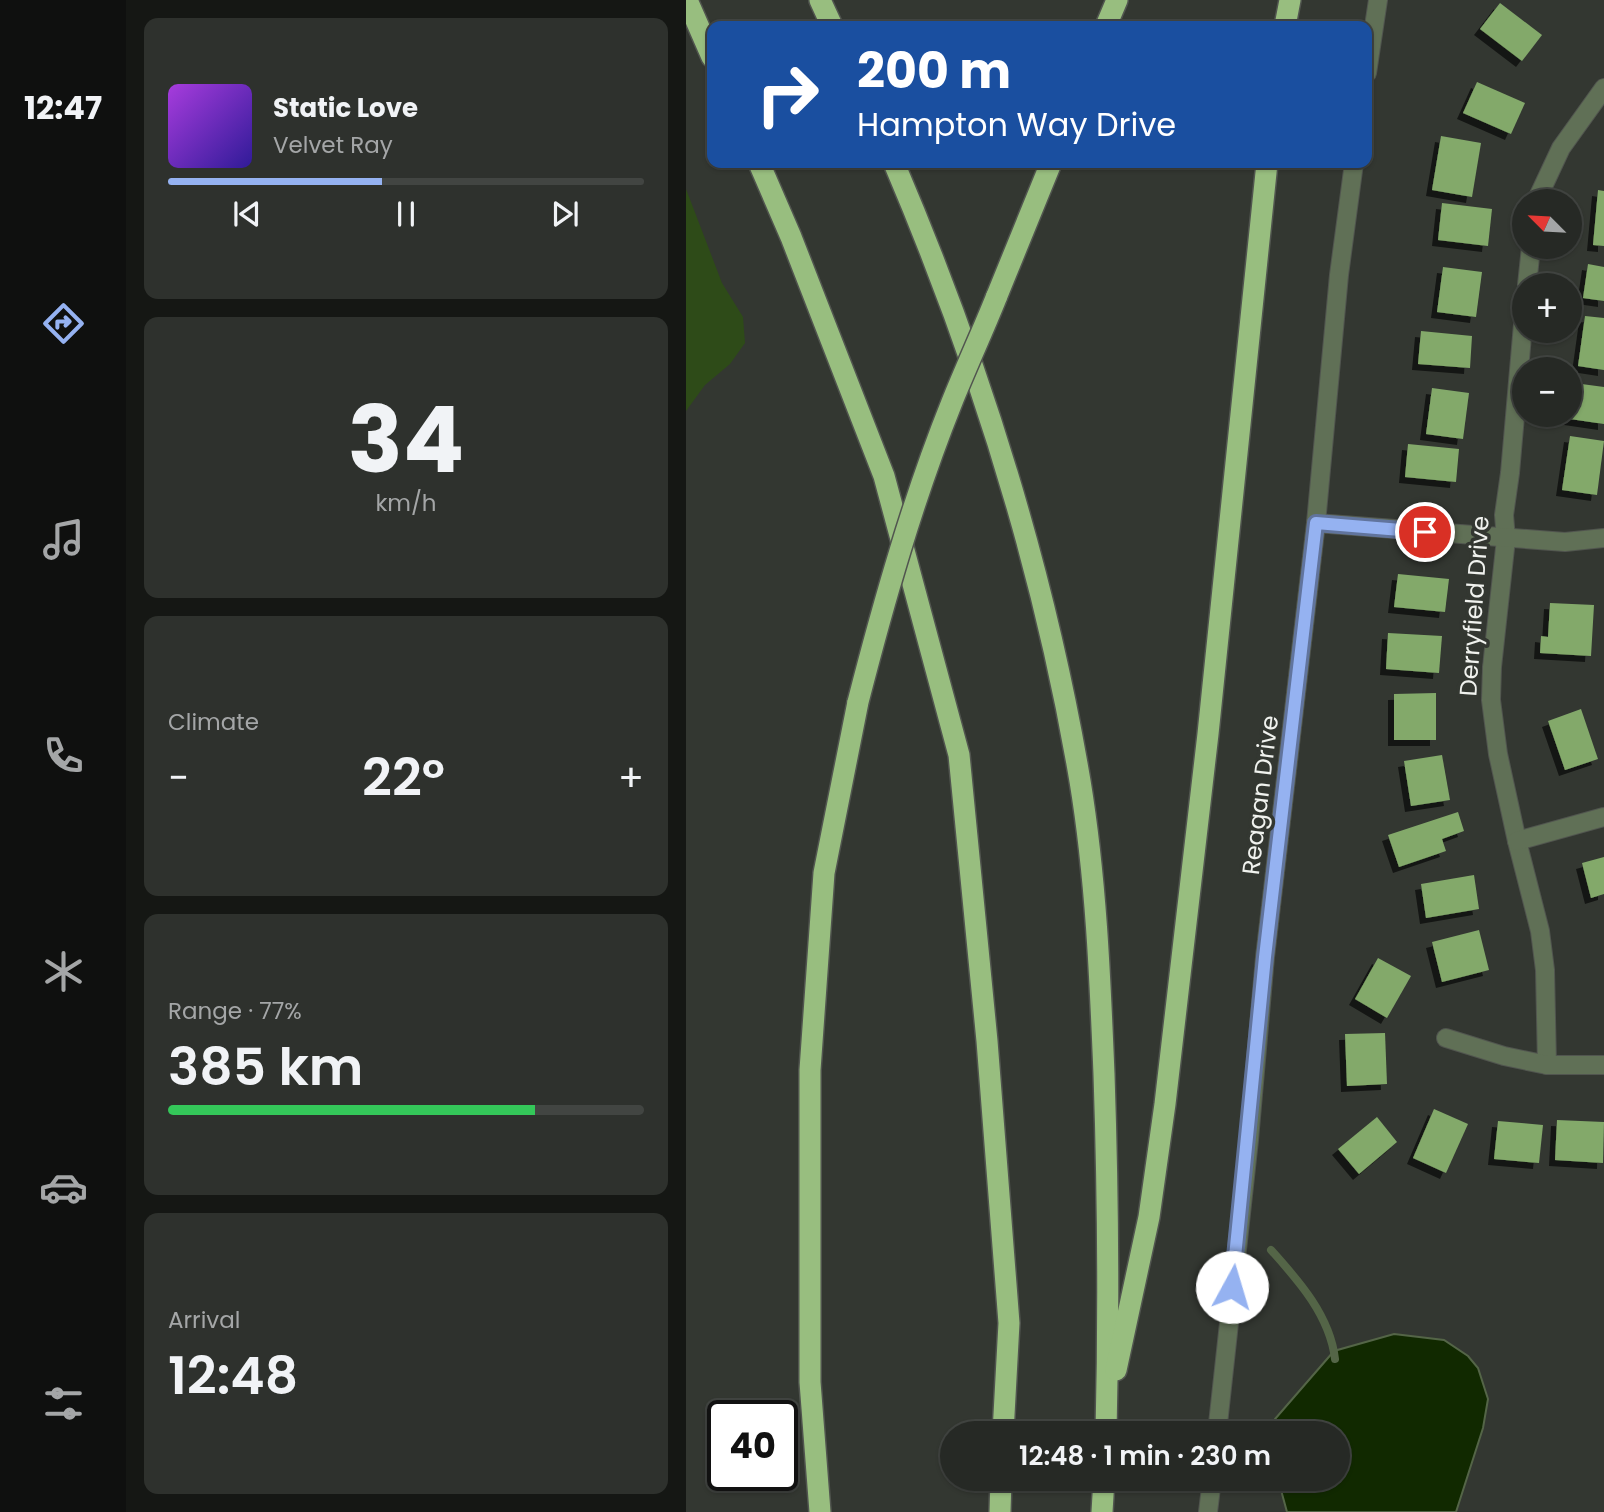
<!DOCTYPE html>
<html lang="en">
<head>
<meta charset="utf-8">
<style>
  body { margin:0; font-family:Poppins,sans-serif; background:#2e312d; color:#f1f3f6; height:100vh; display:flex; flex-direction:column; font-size:26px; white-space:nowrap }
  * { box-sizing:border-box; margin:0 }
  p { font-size:23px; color:#a4a6a7 }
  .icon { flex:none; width:38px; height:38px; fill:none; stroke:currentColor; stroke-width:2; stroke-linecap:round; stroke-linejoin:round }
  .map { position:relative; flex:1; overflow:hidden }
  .panel { display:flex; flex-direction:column; gap:18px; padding:18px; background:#151714; width:560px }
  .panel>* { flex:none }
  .top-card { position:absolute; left:21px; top:21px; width:665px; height:147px; border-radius:14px; box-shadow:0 2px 5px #0004,0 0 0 2px #424542; background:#1a4fa0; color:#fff; overflow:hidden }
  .needle { width:46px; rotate:294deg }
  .controls { position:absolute; left:826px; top:189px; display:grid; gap:14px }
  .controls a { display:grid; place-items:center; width:70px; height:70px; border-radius:50%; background:#262925; box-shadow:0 2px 5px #0004,0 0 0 2px #424542; font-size:35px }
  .speed { position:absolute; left:21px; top:1400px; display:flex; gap:14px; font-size:35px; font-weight:700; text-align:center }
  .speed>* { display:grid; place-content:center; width:91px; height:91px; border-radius:50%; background:#262925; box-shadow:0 2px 5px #0004,0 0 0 2px #424542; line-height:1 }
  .speed .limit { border:4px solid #111; border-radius:10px; background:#fff; color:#111 }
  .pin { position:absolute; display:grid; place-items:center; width:60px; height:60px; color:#fff; margin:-30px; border:4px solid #fff; border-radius:50%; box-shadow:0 2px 7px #0007 }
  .me { position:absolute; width:77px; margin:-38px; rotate:6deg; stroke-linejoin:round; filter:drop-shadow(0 0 5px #0008) }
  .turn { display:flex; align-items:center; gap:24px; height:147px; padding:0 35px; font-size:32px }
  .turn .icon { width:91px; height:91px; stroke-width:2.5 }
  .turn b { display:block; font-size:49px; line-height:60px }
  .big { font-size:52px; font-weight:600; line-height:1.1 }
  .panel .widget { flex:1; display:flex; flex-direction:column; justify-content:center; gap:10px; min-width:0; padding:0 24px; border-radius:14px; background:#2e312d }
  .panel .dial { align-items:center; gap:0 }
  .dial b { font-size:91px; line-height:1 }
  .song { display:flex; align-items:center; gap:21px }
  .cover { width:84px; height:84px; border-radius:10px; background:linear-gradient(135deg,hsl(280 70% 55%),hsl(250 70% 35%)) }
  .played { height:7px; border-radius:4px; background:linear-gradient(90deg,#95b2f1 45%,#424542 45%) }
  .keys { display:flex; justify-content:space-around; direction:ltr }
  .heat { display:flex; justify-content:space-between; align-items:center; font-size:38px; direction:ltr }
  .charge { height:10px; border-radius:5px; background:linear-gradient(90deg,#34c759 77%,#424542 0) }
  .trip { position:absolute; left:254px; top:1421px; width:410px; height:70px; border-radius:35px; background:#262925; box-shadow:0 2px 5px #0004,0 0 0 2px #424542; font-weight:600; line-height:70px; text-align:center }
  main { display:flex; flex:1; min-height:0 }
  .dock { display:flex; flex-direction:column; width:126px; justify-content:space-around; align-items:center; background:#0f100f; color:#a4a6a7 }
  .dock .icon { width:49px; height:49px }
  .dock .selected { color:#95b2f1 }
  .dock b { font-size:32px; color:#f1f3f6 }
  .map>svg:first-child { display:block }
</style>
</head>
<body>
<main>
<nav class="dock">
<b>12:47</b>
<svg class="icon selected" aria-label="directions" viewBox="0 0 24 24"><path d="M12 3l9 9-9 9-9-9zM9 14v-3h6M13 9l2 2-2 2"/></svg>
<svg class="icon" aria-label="music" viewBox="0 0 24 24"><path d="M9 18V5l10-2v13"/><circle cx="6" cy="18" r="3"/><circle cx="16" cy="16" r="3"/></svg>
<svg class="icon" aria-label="phone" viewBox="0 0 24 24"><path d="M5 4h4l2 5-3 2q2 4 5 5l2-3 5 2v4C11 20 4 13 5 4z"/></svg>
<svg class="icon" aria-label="climate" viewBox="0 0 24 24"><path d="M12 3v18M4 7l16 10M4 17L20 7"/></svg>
<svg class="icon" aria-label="car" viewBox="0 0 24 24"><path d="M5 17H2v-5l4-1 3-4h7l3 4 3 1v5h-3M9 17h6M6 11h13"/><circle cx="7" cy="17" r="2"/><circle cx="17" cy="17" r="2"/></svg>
<svg class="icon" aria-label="filters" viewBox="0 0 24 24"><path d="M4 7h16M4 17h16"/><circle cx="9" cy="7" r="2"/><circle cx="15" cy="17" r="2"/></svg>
</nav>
<section class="panel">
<div class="widget">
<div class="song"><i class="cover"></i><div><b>Static Love</b><p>Velvet Ray</p></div></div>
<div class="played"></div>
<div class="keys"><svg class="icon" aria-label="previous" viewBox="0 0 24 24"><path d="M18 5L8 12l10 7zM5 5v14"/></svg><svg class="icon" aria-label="pause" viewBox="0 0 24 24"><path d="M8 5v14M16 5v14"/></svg><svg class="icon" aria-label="next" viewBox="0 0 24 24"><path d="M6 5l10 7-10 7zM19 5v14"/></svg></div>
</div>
<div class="widget dial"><b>34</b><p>km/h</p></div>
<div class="widget"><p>Climate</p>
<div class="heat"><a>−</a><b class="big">22°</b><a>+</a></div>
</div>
<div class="widget"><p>Range · 77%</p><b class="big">385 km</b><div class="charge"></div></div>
<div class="widget"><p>Arrival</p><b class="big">12:48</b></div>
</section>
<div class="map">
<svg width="918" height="1512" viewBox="0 0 918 1512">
  <defs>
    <filter id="shadow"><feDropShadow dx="-6" dy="6" stdDeviation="0" flood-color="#0009"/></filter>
  </defs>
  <rect width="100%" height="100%" fill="#333731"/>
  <path fill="#2e4b18" d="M 0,189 L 36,283 L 57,317 L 59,343 L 44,364 L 19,385 L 0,411 Z"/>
  <path fill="#112900" stroke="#546547" stroke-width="2" d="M 708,1334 L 758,1340 L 782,1356 L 792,1368 L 802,1399 L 797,1428 L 770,1512 L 601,1512 L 592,1479 L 651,1479 L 651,1433 L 586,1433 L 589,1419 L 648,1351 Z"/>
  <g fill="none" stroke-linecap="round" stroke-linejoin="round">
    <path stroke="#546547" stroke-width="8" d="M 585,1250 C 613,1281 644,1316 649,1359"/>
  </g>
  <g fill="#83a96b" filter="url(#shadow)">
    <path d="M 814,3 L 856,35 L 836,61 L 794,29 Z"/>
    <path d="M 791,82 L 839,103 L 825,134 L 777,113 Z"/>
    <path d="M 755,136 L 795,143 L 786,197 L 746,190 Z"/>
    <path d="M 912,190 L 918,191 L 918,246 L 907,245 Z"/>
    <path d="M 756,203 L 806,209 L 802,246 L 752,240 Z"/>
    <path d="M 902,264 L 918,267 L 918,301 L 897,298 Z"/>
    <path d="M 757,267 L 796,272 L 790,317 L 751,312 Z"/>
    <path d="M 899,316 L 918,318 L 918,370 L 892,366 Z"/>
    <path d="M 735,331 L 786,336 L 784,368 L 732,364 Z"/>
    <path d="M 888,383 L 918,387 L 918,424 L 884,419 Z"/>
    <path d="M 746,388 L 783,393 L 777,439 L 740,434 Z"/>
    <path d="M 884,436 L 918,441 L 911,495 L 876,490 Z"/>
    <path d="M 722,444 L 773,449 L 770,482 L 719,477 Z"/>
    <path d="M 712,574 L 763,579 L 759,612 L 708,607 Z"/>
    <path d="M 864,603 L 908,605 L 905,656 L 854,653 L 855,636 L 862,637 Z"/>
    <path d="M 702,633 L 756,636 L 753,673 L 700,669 Z"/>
    <path d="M 750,693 L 750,740 L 708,740 L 708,694 Z"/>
    <path d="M 895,709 L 912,759 L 879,770 L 862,721 Z"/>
    <path d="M 756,755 L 764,800 L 725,806 L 718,761 Z"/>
    <path d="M 772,812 L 778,831 L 756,839 L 760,851 L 713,867 L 702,835 Z"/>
    <path d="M 918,857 L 918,894 L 905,898 L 896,863 Z"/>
    <path d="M 788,875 L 793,909 L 740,918 L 735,884 Z"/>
    <path d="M 793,930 L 803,970 L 756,982 L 746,942 Z"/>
    <path d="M 692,958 L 725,976 L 701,1018 L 669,999 Z"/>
    <path d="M 699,1033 L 701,1084 L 661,1086 L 659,1034 Z"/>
    <path d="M 748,1109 L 782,1124 L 760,1173 L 727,1158 Z"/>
    <path d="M 691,1117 L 711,1142 L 673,1174 L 652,1149 Z"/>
    <path d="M 871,1120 L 918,1122 L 917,1163 L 869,1160 Z"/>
    <path d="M 812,1121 L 857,1125 L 853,1163 L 808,1159 Z"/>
  </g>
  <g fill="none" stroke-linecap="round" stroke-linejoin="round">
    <g stroke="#51554f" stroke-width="20">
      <g id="minor">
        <path d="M 852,201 L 853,195 L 875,148 L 918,88"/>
        <path d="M 841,285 L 845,247"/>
        <path d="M 838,313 L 824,473 L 818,515 L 820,539 L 806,667 L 805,700 L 812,754 L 831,841 L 854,931 L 859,970 L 861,1065"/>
        <path d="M 630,523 L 879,542 L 918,538"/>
        <path d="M 831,841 L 918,817"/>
        <path d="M 760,1038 L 818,1056 L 861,1065 L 918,1065"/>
      </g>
    </g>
    <g stroke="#51554f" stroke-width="20">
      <g id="tertiary">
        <path d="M 681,73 L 692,0"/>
        <path d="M 531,1433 L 563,1140 L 579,957 L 630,523 L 653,275 L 668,163"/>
        <path d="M 522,1512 L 526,1479"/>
      </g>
    </g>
    <g stroke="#51554f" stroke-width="24">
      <g id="motorway">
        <path d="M 1,0 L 26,57"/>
        <path d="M 134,0 L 146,26"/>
        <path d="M 420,26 L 431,0"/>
        <path d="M 599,26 L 604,0"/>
        <path d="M 73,163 L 105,237 L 198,476 L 273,755 L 301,1041 L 323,1323 L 317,1433"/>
        <path d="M 208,163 C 292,360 358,569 394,781 C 410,878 414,976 418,1074 C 422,1193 423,1314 420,1433"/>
        <path d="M 310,298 L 365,163"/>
        <path d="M 430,1370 L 463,1217 L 479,1104 L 522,734 L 581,163"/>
        <path d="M 134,1512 L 124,1382 L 124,1070 L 138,873 L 172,702"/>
        <path d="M 314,1512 L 315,1479"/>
        <path d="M 416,1512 L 418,1479"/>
      </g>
    </g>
    <use href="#minor" stroke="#607056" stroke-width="18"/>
    <use href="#tertiary" stroke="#607056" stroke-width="18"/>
    <use href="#motorway" stroke="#98be7f" stroke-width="21"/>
    <g stroke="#51554f" stroke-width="24" stroke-linecap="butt">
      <path id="motorway-bridge" d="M 172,702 C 198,601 227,499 266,402 C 280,367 296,333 310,298"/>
    </g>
    <use href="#motorway-bridge" stroke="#98be7f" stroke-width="21"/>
  </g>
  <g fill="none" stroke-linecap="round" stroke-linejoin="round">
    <g stroke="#61749d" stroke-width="18">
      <path id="route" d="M 546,1287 L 579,957 L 630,523 L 739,532"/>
    </g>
    <use href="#route" stroke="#95b2f1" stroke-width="12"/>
  </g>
  <g text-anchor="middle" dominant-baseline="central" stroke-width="7" stroke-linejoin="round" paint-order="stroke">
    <g font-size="24" fill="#f0f2ee" stroke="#333731">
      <text transform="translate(788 606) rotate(-86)">Derryfield Drive</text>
      <text transform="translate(574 795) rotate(-83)">Reagan Drive</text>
    </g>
  </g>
</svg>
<div class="controls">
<a><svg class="needle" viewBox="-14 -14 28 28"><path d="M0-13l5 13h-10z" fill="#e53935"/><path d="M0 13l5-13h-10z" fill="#a4a6a7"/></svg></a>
<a>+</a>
<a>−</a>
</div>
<div class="speed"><div class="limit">40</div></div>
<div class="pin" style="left:739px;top:532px;background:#d93025"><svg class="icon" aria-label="arrive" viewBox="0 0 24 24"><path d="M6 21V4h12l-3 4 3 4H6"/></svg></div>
<svg class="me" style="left:546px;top:1287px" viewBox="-20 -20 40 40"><circle r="19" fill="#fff"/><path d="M0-13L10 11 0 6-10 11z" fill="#95b2f1"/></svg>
<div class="trip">12:48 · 1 min · 230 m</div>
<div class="top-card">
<div class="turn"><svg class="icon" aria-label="right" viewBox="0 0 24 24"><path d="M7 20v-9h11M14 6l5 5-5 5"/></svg><div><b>200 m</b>Hampton Way Drive</div></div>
</div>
</div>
</main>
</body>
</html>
